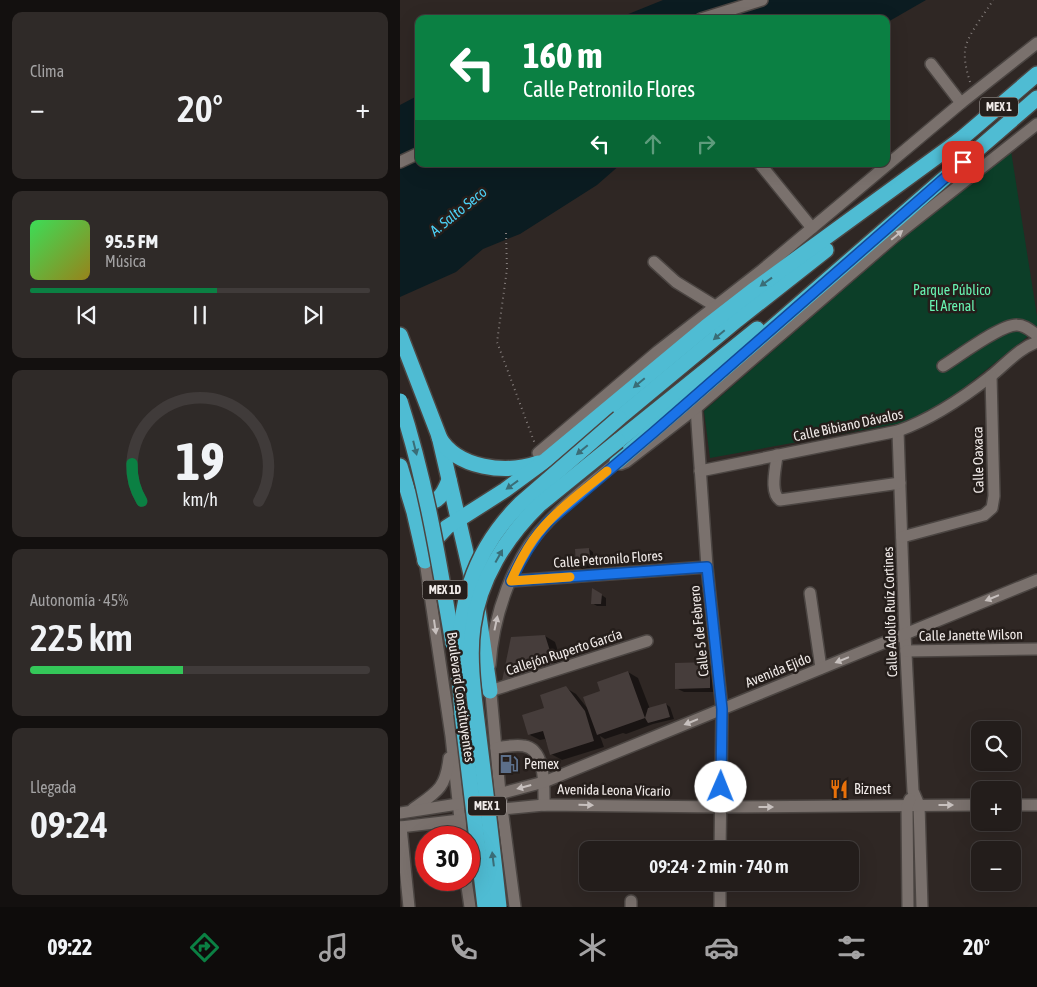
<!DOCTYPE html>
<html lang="es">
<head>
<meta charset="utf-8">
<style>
  body { margin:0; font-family:"Asap Condensed",sans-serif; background:#2f2a28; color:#f1f3f6; height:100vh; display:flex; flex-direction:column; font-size:19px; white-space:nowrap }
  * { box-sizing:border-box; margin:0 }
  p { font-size:16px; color:#a3a2a3 }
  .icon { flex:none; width:28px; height:28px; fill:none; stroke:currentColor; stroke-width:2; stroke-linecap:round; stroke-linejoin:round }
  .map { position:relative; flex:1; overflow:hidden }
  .sheet { display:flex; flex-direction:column; gap:12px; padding:12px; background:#13100f; width:400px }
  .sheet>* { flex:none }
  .hud { position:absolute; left:15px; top:15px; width:475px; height:152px; border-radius:10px; box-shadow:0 5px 20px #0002,0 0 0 1px #403b3a; background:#0b8043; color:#fff; overflow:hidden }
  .fabs { position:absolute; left:571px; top:721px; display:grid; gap:10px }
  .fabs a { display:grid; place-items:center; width:50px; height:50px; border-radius:10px; background:#231d1b; box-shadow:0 5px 20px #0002,0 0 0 1px #403b3a; font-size:25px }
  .speed { position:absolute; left:15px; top:826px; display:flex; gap:10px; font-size:25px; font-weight:700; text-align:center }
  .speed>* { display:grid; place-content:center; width:65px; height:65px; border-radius:50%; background:#231d1b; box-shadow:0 5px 20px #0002,0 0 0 1px #403b3a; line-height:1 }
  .speed .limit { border:8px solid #d22; background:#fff; color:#111 }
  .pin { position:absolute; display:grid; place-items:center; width:42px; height:42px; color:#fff; margin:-21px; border-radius:10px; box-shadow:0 2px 8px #0006 }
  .me { position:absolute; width:55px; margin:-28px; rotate:1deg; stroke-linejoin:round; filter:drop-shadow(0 0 4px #0008) }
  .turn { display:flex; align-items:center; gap:18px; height:105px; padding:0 25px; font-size:22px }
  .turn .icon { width:65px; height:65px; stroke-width:2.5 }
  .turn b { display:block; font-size:35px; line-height:42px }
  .lanes { display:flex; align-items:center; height:48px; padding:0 25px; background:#0003; justify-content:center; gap:25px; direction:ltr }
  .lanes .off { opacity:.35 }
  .big { font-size:38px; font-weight:600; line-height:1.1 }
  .sheet .tile { flex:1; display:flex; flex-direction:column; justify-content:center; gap:8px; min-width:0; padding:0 18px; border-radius:10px; background:#2f2a28 }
  .sheet .dial { align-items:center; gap:0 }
  .dial svg { height:130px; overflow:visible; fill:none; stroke:#403b3a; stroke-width:7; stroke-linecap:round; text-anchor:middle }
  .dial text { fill:#f1f3f6; stroke:none }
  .song { display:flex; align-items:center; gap:15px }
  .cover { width:60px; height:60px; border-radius:8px; background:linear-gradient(135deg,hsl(130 70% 55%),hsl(50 70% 35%)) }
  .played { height:5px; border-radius:2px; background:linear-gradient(90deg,#0b8043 55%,#403b3a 55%) }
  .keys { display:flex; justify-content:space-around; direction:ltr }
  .heat { display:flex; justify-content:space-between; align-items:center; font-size:28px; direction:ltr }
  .charge { height:8px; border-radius:4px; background:linear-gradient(90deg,#34c759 45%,#403b3a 0) }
  .trip { position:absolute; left:179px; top:841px; width:280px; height:50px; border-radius:10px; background:#231d1b; box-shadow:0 5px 20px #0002,0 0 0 1px #403b3a; font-weight:600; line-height:50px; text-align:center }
  .menu { display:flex; height:80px; justify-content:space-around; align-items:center; background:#0e0c0b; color:#a3a2a3 }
  .menu .icon { width:35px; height:35px }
  .menu .selected { color:#0b8043 }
  .menu b { font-size:22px; color:#f1f3f6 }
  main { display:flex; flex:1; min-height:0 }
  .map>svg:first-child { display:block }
</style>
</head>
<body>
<main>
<section class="sheet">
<div class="tile"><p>Clima</p>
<div class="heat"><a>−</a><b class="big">20°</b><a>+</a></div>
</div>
<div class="tile">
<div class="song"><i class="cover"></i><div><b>95.5 FM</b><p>Música</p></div></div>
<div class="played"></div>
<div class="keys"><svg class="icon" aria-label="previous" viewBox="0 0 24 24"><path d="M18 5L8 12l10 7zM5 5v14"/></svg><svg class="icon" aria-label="pause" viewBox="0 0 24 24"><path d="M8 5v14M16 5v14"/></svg><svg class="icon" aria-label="next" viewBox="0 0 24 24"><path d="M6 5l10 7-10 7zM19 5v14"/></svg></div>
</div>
<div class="tile dial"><svg viewBox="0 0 100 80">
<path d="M14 69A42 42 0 1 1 86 69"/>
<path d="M14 69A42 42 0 0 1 8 46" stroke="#0b8043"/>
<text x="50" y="56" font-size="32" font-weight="700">19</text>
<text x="50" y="72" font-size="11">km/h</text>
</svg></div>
<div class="tile"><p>Autonomía · 45%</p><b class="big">225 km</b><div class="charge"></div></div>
<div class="tile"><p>Llegada</p><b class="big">09:24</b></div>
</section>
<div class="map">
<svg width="637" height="907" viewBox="0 0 637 907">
  <rect width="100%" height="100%" fill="#2f2724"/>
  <path fill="#0c3e28" d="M 611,151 L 637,316 L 637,329 L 550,399 L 507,422 L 310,458 L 304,411 L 489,250 Z"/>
  <g fill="#0b1c21">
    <path d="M 263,0 L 526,0 L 486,23 L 486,19 L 216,19 Z"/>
    <path d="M 19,95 L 19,164 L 221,164 L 197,185 L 120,234 L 83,249 L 56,272 L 0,297 L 0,105 Z"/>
  </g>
  <g fill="#0007">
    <path d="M 189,549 L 193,552 L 194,559 L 190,562 L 190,568 L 182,569 L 178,566 Z"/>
    <path d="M 197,592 L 206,598 L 206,606 L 197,606 L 192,603 Z"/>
    <path d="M 145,636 L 155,642 L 164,670 L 114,686 L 104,680 Z"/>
    <path d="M 310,663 L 317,668 L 317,692 L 284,692 L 276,688 Z"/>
    <path d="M 228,672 L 238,678 L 250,709 L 266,704 L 270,707 L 274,719 L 253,724 L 226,734 L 223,733 L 205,739 L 200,736 L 204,747 L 162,760 L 151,754 L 145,739 L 140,740 L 130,735 L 146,709 L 166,688 L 176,694 L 188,709 L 202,692 Z"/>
  </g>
  <g fill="#463d3b">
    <path d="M 189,548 L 190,556 L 185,559 L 186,566 L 176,567 L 175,549 Z"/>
    <path d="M 192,588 L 202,594 L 201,604 L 191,604 Z"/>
    <path d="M 145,635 L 154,664 L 102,681 L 111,637 Z"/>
    <path d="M 310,662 L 310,688 L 275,689 L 275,663 Z"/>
    <path d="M 228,671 L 245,718 L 197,735 L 183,697 L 200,691 L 197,682 Z"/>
    <path d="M 166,686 L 185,711 L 194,741 L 150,755 L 143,731 L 128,735 L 122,715 L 144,708 L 140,695 Z"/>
    <path d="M 266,703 L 270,717 L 248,723 L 245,718 L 248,708 Z"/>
  </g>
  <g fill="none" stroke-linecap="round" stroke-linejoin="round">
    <g stroke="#4b4542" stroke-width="14">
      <g id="minor">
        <path d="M 301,19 L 362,0"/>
        <path d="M 531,64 L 561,103"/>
        <path d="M 0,162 L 19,153"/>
        <path d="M 360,164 L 412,228"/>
        <path d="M 254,262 L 276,282 L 315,306"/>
        <path d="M 543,366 C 558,357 601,324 617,325 C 625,325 631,331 637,335"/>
        <path d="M 296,408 L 307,567 L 322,709 L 320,850"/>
        <path d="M 498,431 L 505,634 L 513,791 L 519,805 L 522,907"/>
        <path d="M 138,453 L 258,351 L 362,270 L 561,103 L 637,43"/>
        <path d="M 377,455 C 376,468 369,492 380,500 L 500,483"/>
        <path d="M 300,471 L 498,431 C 532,419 563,398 591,376 C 606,364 618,349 637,342"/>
        <path d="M 502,537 L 584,515 L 592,508 L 594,496 L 591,376"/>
        <path d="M 25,561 L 51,736 L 62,838"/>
        <path d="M 111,581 L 307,567"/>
        <path d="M 410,593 L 421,668"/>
        <path d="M 506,651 L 637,649"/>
        <path d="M 90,665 C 93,616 113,557 148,522 C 169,500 194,481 217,462 L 221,464 L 226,462 L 296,408 L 494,237 L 637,124"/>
        <path d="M 90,683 L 100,793 L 115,907"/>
        <path d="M 90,691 L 247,641"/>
        <path d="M 96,748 C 104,747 115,744 124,746 C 146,749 144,787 144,805"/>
        <path d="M 95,795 L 144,782 L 637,580"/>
        <path d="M 612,805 L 637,805"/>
        <path d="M 13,809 C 37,792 46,788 49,758"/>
        <path d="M 0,813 L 58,804 L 79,799"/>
        <path d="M 0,827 L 60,820 L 102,809 L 144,805 L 320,807 L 580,805"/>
        <path d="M 1,827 L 9,907"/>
        <path d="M 66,880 L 70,907"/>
        <path d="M 231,907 L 231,901"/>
        <path d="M 320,907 L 320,882"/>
        <path d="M 508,907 L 507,806 L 510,799"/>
      </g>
    </g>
    <g stroke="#4b4542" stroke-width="18">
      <g id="highway">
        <path d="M 554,145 L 637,74"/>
        <path d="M 0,335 L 39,436 L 73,583"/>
        <path d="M 219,418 L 337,320 L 426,250"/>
        <path d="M 39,437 C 57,469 106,474 138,463"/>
        <path d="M 218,441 L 357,329"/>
        <path d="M 217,462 L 637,98"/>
        <path d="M 0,466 L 14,512 L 25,560"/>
        <path d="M 15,497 C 35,508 42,498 49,480"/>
        <path d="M 25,561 L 31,544 L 47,527 L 105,490 L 146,460 L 306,327 L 355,289 L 561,139"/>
        <path d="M 78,609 L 90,691"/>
        <path d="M 59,677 L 62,714"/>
      </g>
    </g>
    <g stroke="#857e7c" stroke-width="2" stroke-dasharray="1 4" stroke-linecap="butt">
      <path d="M 570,82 C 567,72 564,61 565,51 C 566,36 585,14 593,0"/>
      <path d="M 106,233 L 107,269 L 97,342 L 135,444"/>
    </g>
    <use href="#minor" stroke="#7a716d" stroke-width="11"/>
    <use href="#highway" stroke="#4fbcd3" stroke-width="15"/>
    <g stroke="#4b4542" stroke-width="18" stroke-linecap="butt">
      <g id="highway-bridge">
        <path d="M 0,401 C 26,481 39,561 53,644"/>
        <path d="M 59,677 C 58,608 70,554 120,504 L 219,418"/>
        <path d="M 62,714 L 85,907"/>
        <path d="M 99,907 C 93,850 86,793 79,737 C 75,702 68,661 73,627 C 79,580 106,537 139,505 L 218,441"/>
      </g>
    </g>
    <use href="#highway-bridge" stroke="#4fbcd3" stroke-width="15"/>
  </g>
  <defs><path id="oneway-solid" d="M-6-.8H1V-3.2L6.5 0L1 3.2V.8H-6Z" transform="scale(1.25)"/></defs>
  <g fill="#c7c0be">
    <use href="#oneway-solid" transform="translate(497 235) rotate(-39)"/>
    <use href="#oneway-solid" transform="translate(592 598) rotate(158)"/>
    <use href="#oneway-solid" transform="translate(96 623) rotate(-78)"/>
    <use href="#oneway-solid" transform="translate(35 627) rotate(82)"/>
    <use href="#oneway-solid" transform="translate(442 660) rotate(158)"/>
    <use href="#oneway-solid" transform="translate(291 722) rotate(158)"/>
    <use href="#oneway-solid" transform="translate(124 787) rotate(165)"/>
    <use href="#oneway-solid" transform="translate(186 805) rotate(1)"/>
    <use href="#oneway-solid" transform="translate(546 805)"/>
    <use href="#oneway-solid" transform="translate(366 807)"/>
  </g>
  <g fill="#3a6d77">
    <use href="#oneway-solid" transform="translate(366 282) rotate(144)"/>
    <use href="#oneway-solid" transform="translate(319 335) rotate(140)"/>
    <use href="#oneway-solid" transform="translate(239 383) rotate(140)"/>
    <use href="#oneway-solid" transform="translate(15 448) rotate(76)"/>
    <use href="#oneway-solid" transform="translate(182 450) rotate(140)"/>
    <use href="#oneway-solid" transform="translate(112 485) rotate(144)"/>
    <use href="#oneway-solid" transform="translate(99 556) rotate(-61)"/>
    <use href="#oneway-solid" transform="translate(93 859) rotate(-97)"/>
  </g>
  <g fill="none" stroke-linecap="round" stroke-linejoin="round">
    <g stroke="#114b97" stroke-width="12">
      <path id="route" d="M 321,787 L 322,709 L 307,567 L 111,581 C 121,559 132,540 148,522 L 254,432 L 563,162"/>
    </g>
    <use href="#route" stroke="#1a73e8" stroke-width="9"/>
    <path stroke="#f59e0b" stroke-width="9" d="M 170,577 L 111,581 C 117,567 124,553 133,540 C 152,513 182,492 207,471"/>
  </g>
  <defs>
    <g id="fuel-bare" transform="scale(1.5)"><path d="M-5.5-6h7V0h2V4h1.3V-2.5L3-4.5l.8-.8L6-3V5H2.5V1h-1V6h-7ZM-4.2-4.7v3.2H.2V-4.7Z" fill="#5c6f8a" stroke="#251e1b" stroke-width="2.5" paint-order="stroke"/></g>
    <g id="restaurant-bare" transform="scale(1.5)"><path d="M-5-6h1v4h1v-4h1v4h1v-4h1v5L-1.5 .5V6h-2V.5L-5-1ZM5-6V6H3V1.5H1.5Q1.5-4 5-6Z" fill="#e8710a" stroke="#251e1b" stroke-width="2.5" paint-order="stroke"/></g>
  </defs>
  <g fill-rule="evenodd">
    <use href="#fuel-bare" x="109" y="764"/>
    <use href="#restaurant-bare" x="439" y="789"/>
  </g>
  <g text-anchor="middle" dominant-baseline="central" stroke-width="5" stroke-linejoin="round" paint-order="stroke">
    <g fill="#251e1b" stroke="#b4aeab" stroke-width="1">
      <rect x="580" y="97.5" width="38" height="19" rx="4"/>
      <rect x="22.5" y="580.5" width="45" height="19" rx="4"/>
      <rect x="68" y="796.5" width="38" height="19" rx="4"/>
    </g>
    <g font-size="12" font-weight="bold" fill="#f1ebe9">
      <text x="599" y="107">MEX 1</text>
      <text x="45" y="590">MEX 1D</text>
      <text x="87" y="806">MEX 1</text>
    </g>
    <g font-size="14" fill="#68f4b2" stroke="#251e1b">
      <text x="552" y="290">Parque Público<tspan x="552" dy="16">El Arenal</tspan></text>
    </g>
    <g font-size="14" fill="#f1ebe9" stroke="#251e1b">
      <text transform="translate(448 425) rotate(-12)">Calle Bibiano Dávalos</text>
      <text transform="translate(578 460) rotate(-91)">Calle Oaxaca</text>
      <text transform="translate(208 559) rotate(-4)">Calle Petronilo Flores</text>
      <text transform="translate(490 612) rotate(-92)">Calle Adolfo Ruíz Cortines</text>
      <text transform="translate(299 631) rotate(-96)">Calle 5 de Febrero</text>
      <text transform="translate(571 635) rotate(-1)">Calle Janette Wilson</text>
      <text transform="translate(164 652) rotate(-18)">Callejón Ruperto García</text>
      <text transform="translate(378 670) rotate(-22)">Avenida Ejido</text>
      <text transform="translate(61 697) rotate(82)">Boulevard Constituyentes</text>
      <text transform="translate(214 790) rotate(1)">Avenida Leona Vicario</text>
    </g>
    <g font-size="14" fill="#f1ebe9" stroke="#251e1b" text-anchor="start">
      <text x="124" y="764">Pemex</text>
      <text x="454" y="789">Biznest</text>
    </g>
    <g font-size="15" font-style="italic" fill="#4cd0f5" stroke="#251e1b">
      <text transform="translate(58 211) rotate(-39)">A. Salto Seco</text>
    </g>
  </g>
</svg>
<div class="fabs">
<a><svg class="icon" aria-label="search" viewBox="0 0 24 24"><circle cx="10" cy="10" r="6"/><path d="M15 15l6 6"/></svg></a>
<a>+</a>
<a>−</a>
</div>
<div class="speed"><div class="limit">30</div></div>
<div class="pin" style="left:563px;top:162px;background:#d93025"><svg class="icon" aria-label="arrive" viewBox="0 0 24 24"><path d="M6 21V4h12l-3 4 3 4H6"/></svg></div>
<svg class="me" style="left:321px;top:787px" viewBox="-20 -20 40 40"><circle r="19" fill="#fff"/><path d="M0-13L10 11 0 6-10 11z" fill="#1a73e8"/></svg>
<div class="trip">09:24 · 2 min · 740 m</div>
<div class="hud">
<div class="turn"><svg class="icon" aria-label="left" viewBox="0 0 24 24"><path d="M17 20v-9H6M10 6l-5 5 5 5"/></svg><div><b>160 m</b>Calle Petronilo Flores</div></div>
<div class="lanes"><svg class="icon" aria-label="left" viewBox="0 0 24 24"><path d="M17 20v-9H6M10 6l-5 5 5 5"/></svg><svg class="icon off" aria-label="ahead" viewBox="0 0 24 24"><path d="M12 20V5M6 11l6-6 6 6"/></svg><svg class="icon off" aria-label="right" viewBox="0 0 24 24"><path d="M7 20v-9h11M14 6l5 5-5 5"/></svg></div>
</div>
</div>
</main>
<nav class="menu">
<b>09:22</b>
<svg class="icon selected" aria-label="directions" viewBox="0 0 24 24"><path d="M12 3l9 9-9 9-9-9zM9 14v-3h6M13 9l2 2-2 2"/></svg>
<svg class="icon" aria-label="music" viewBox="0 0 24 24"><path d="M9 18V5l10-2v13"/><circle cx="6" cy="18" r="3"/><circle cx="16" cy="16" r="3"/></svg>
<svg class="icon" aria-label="phone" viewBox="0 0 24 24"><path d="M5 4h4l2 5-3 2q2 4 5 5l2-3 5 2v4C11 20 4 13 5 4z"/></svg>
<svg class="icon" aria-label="climate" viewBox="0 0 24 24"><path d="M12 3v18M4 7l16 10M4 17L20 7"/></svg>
<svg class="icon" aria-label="car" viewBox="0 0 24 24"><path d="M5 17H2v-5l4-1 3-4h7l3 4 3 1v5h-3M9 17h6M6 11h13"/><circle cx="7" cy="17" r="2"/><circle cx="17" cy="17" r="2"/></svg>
<svg class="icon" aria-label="filters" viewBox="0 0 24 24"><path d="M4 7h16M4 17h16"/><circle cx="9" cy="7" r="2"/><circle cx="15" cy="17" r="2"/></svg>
<b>20°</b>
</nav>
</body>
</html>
